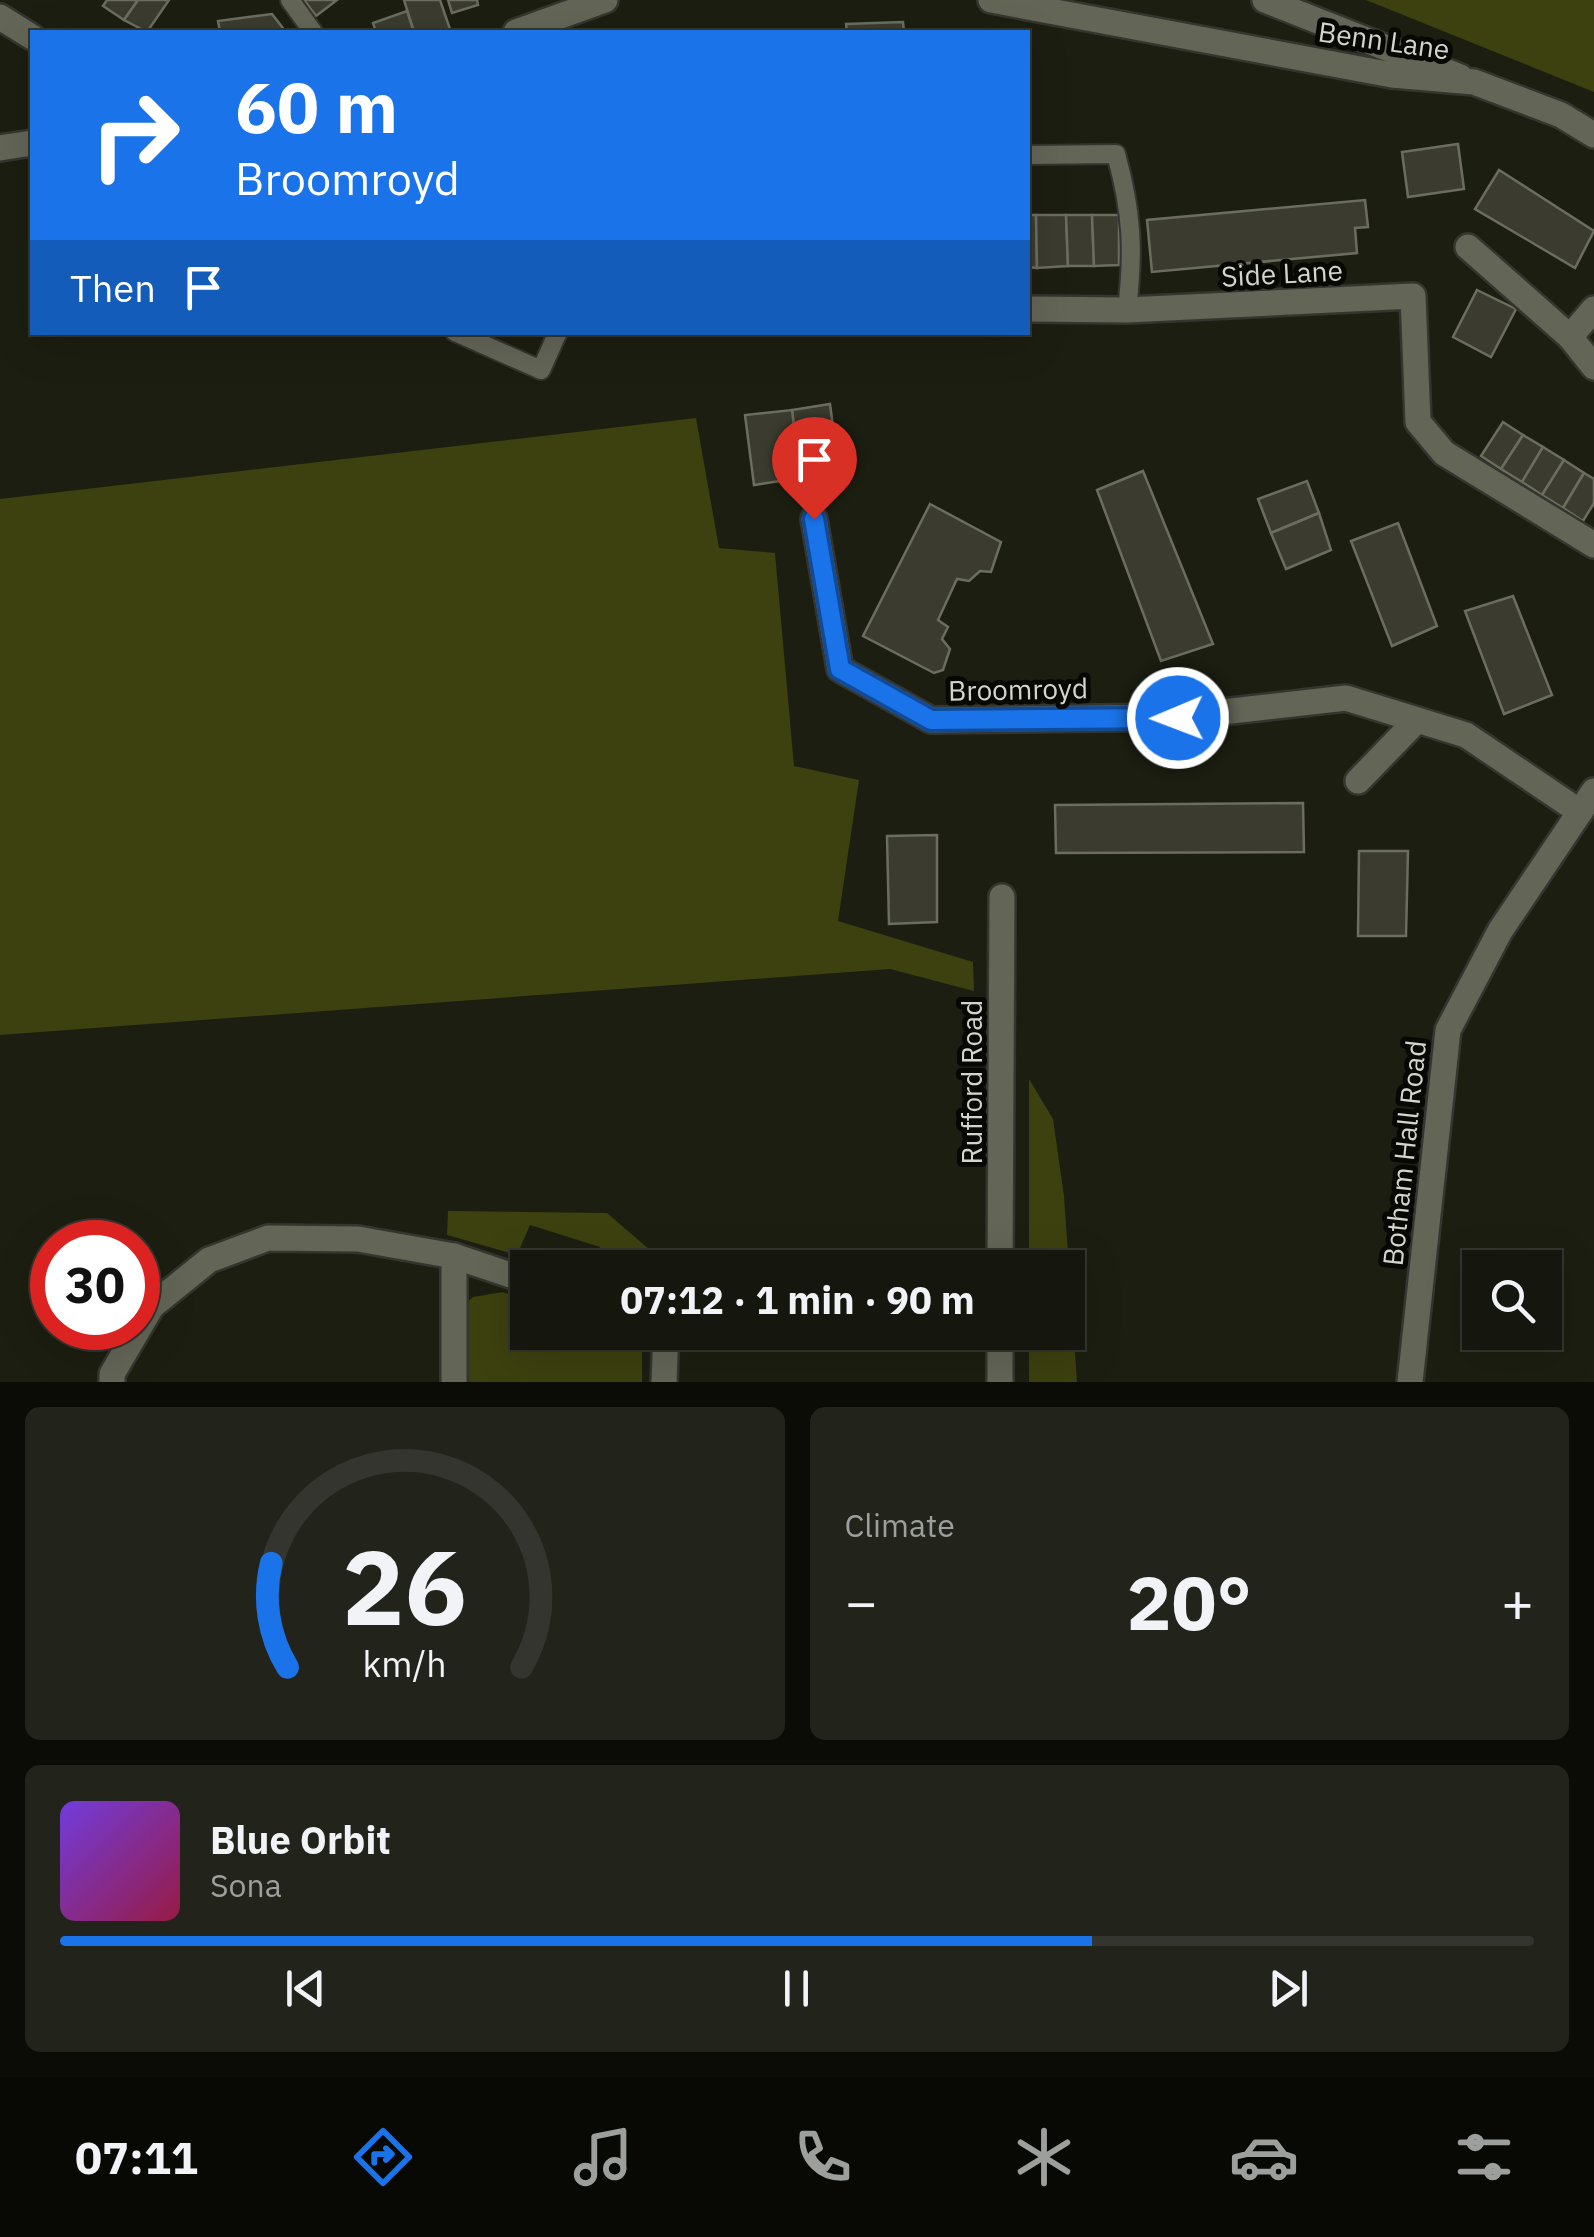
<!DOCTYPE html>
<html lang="en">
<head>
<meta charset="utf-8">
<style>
  body { margin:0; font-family:"IBM Plex Sans",sans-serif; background:#22231b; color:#f1f3f6; height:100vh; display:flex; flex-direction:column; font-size:38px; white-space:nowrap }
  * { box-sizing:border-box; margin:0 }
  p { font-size:32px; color:#9d9f9d }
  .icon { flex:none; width:55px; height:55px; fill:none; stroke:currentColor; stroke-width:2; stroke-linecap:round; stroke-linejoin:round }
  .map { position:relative; height:1382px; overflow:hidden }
  .panel { display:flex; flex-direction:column; gap:25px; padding:25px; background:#0c0c07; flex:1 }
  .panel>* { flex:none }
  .guide { position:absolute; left:30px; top:30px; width:1000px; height:305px; border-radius:0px; box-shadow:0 10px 40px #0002,0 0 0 2px #34352e; background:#1a73e8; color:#fff; overflow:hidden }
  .tools { position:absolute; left:1462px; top:1250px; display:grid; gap:20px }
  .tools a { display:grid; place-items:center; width:100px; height:100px; border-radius:0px; background:#15160d; box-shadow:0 10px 40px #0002,0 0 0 2px #34352e; font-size:50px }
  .speed { position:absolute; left:30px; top:1220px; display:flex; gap:20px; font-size:50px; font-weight:700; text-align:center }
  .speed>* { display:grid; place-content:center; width:130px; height:130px; border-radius:50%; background:#15160d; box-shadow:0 10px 40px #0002,0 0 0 2px #34352e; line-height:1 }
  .speed .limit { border:15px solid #d22; background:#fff; color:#111 }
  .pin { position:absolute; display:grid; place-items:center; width:85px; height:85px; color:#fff; margin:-102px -42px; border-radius:50% 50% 50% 0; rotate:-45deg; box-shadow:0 0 10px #0007 }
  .pin .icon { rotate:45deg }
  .me { position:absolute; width:110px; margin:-55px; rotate:269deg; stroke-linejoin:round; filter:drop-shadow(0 0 8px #0008) }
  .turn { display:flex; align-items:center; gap:35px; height:210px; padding:0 40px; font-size:45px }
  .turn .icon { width:130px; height:130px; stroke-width:2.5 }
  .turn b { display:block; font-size:70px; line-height:85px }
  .then { display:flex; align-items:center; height:95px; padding:0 40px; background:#0003; gap:20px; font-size:38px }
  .big { font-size:75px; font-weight:700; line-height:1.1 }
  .panel .widget { flex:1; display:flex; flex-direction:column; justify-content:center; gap:15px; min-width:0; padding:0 35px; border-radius:15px; background:#22231b }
  .panel .dial { align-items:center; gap:0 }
  .dial svg { height:260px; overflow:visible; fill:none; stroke:#34352e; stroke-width:7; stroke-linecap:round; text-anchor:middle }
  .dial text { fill:#f1f3f6; stroke:none }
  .song { display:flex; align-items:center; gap:30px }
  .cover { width:120px; height:120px; border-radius:15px; background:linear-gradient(135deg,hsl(260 70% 55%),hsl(340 70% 35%)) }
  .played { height:10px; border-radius:5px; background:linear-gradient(90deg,#1a73e8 70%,#34352e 70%) }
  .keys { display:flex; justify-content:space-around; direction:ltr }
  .heat { display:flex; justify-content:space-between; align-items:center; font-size:55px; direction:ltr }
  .panel .tiles { flex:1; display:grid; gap:25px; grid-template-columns:1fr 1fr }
  .widget:last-child { grid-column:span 2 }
  .trip { position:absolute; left:510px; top:1250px; width:575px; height:100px; border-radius:0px; background:#15160d; box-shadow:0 10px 40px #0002,0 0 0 2px #34352e; font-weight:700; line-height:100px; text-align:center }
  .dock { display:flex; height:160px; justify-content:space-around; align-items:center; background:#080905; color:#9d9f9d }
  .dock .icon { width:70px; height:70px }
  .dock .on { color:#1a73e8 }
  .dock b { font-size:45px; color:#f1f3f6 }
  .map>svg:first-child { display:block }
</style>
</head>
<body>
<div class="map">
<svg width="1594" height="1382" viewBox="0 0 1594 1382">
  <rect width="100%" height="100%" fill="#1c1e11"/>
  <g fill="#3d410f">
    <path d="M 1366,0 L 1594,0 L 1594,92 Z"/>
    <path d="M 696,418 L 719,548 L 775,553 L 794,766 L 859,780 L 838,921 L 973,962 L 974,991 L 890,969 L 0,1035 L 0,499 Z"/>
    <path d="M 1029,1079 L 1053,1119 L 1064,1196 L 1077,1382 L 1029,1382 L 1029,1333 L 1068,1332 L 1068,1268 L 1029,1267 Z"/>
    <path d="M 448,1211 L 607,1213 L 670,1267 L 595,1267 L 600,1247 L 530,1225 L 517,1255 L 447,1235 Z"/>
    <path d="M 503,1292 L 527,1301 L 528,1332 L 622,1335 L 642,1352 L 642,1382 L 464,1382 L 462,1307 L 473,1297 Z"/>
  </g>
  <g fill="#3b3c2f" stroke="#6b6e5f" stroke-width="2.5">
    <path d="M 107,0 L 138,0 L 124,20 L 103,6 Z"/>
    <path d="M 138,0 L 169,0 L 147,32 L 124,20 Z"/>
    <path d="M 304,0 L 337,0 L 316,16 Z"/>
    <path d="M 404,0 L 440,0 L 451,32 L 414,32 Z"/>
    <path d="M 448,0 L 477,0 L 478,5 L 452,13 Z"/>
    <path d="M 407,11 L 414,32 L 376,32 L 373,23 Z"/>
    <path d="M 272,14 L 286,32 L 220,32 L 218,21 Z"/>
    <path d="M 903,22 L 904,32 L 847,32 L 846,24 Z"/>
    <path d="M 1458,144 L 1464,189 L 1408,197 L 1402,152 Z"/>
    <path d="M 1499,170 L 1594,231 L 1575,268 L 1475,209 Z"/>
    <path d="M 1365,200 L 1368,227 L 1355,228 L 1357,253 L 1152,272 L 1147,220 Z"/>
    <path d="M 1028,215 L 1036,215 L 1037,268 L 1028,267 Z"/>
    <path d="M 1036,215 L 1066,215 L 1068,266 L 1037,268 Z"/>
    <path d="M 1066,215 L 1092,215 L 1094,266 L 1068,266 Z"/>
    <path d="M 1092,215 L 1119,215 L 1119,265 L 1094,266 Z"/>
    <path d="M 1477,290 L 1516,309 L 1491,357 L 1453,337 Z"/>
    <path d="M 830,404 L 839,473 L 800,478 L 792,410 Z"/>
    <path d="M 792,410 L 800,478 L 754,485 L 745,415 Z"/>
    <path d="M 1503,422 L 1523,435 L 1501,469 L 1481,456 Z"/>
    <path d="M 1523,435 L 1543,447 L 1522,482 L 1501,469 Z"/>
    <path d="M 1543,447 L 1564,460 L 1542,495 L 1522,482 Z"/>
    <path d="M 1564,460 L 1584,473 L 1563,508 L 1542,495 Z"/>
    <path d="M 1143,471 L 1213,644 L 1161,661 L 1097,490 Z"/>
    <path d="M 1584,473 L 1594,479 L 1594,503 L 1583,521 L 1563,508 Z"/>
    <path d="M 1307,481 L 1319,513 L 1271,533 L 1258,499 Z"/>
    <path d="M 930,504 L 1001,542 L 991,572 L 980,571 L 969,581 L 957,579 L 938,620 L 948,627 L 942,639 L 950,649 L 943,670 L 934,673 L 863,636 Z"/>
    <path d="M 1319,513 L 1331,550 L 1286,569 L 1271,533 Z"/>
    <path d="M 1398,523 L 1437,626 L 1392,646 L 1351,541 Z"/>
    <path d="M 1513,596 L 1552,695 L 1504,714 L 1465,611 Z"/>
    <path d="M 1303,803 L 1304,852 L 1056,853 L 1055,805 Z"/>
    <path d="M 937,835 L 937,922 L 889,924 L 887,836 Z"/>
    <path d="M 1359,851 L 1408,851 L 1406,936 L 1358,936 Z"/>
  </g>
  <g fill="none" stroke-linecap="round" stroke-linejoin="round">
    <g stroke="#34352e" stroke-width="22">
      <g id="lane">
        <path d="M 290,0 L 313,32"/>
        <path d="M 1028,155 L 1116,154 C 1132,212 1134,251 1127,310"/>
        <path d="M 455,332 L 541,370 L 558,332"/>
      </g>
    </g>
    <g stroke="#34352e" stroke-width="30">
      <g id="street">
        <path d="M 1265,0 L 1460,77"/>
        <path d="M 0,17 L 32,37"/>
        <path d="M 1468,247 L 1570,337"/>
        <path d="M 1028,309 L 1127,310 L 1413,296 L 1418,422 L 1444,453 L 1594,545"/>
        <path d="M 1594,309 L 1570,337 L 1594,367"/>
        <path d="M 814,519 L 840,669 L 931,720 L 1178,717 L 1346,698 L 1466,735 L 1580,812"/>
        <path d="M 1358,781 L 1417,720"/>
        <path d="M 454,1256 L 454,1382"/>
        <path d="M 1000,1268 L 1002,897"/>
        <path d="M 1000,1332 L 1000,1382"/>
        <path d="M 112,1382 L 112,1374 L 152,1306 L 209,1260 L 268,1238 L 358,1239 L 454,1256 L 528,1281"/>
        <path d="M 664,1382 L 666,1332"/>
        <path d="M 1410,1382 L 1448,1030 L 1500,931 L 1594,791"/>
      </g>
    </g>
    <g stroke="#34352e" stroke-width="30">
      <g id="secondary">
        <path d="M 991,0 L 1392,75 L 1474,82 L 1561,115 L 1594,135"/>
        <path d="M 516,32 L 605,0"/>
        <path d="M 0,148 L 32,143"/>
      </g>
    </g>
    <use href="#lane" stroke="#636557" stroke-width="18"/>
    <use href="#street" stroke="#636557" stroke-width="25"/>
    <use href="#secondary" stroke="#636557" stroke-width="25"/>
  </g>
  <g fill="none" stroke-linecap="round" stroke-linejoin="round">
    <g stroke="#114b97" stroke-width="25">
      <path id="route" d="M 814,519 L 840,669 L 931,720 L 1178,718"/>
    </g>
    <use href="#route" stroke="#1a73e8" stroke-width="18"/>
  </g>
  <g text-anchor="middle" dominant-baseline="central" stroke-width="10" stroke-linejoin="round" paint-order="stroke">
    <g font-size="28" fill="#d3d4cc" stroke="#070704">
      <text transform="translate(1384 40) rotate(8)">Benn Lane</text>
      <text transform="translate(1282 273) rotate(-3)">Side Lane</text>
      <text transform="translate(1018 689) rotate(-1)">Broomroyd</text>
      <text transform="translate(971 1082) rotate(-90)">Rufford Road</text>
      <text transform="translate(1404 1153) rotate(-84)">Botham Hall Road</text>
    </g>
  </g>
</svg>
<div class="tools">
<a><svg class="icon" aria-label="search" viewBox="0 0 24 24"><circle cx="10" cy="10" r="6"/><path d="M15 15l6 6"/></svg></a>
</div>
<div class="speed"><div class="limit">30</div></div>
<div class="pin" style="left:814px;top:519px;background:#d93025"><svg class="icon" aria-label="arrive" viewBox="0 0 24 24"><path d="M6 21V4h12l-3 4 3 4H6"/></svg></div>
<svg class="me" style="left:1178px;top:718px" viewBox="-20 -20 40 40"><circle r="17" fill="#1a73e8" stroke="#fff" stroke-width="3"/><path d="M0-11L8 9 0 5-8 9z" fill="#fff"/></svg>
<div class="trip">07:12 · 1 min · 90 m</div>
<div class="guide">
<div class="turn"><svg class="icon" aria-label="right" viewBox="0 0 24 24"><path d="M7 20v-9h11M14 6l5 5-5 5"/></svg><div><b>60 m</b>Broomroyd</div></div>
<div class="then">Then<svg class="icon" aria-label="arrive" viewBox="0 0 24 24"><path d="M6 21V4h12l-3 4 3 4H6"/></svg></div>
</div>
</div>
<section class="panel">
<div class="tiles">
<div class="widget dial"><svg viewBox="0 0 100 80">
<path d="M14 69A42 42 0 1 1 86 69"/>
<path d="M14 69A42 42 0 0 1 9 37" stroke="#1a73e8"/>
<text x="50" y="56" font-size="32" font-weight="700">26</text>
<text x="50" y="72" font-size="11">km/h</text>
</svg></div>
<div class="widget"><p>Climate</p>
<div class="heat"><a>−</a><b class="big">20°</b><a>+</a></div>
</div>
<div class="widget">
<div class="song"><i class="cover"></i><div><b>Blue Orbit</b><p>Sona</p></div></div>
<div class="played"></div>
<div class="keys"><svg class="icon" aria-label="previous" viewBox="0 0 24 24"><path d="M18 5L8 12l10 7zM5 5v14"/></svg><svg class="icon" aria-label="pause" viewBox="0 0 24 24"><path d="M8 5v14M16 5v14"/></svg><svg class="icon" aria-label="next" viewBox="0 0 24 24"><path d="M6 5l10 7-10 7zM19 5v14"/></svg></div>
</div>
</div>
</section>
<nav class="dock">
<b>07:11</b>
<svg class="icon on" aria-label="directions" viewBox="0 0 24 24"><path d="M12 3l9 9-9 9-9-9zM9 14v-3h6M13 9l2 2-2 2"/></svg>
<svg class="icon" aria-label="music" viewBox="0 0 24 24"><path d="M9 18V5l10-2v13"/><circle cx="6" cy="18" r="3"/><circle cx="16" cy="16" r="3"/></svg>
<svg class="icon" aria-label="phone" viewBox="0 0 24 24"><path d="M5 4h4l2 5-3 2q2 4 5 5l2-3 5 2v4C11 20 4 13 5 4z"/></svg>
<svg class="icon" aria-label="climate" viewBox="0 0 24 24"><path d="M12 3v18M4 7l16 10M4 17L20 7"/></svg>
<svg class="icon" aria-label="car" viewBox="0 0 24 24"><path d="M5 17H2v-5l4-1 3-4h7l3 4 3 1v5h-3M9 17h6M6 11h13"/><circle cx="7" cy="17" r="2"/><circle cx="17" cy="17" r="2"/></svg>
<svg class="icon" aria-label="filters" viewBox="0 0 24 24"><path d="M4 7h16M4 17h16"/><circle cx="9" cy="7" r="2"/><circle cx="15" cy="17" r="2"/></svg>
</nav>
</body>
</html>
